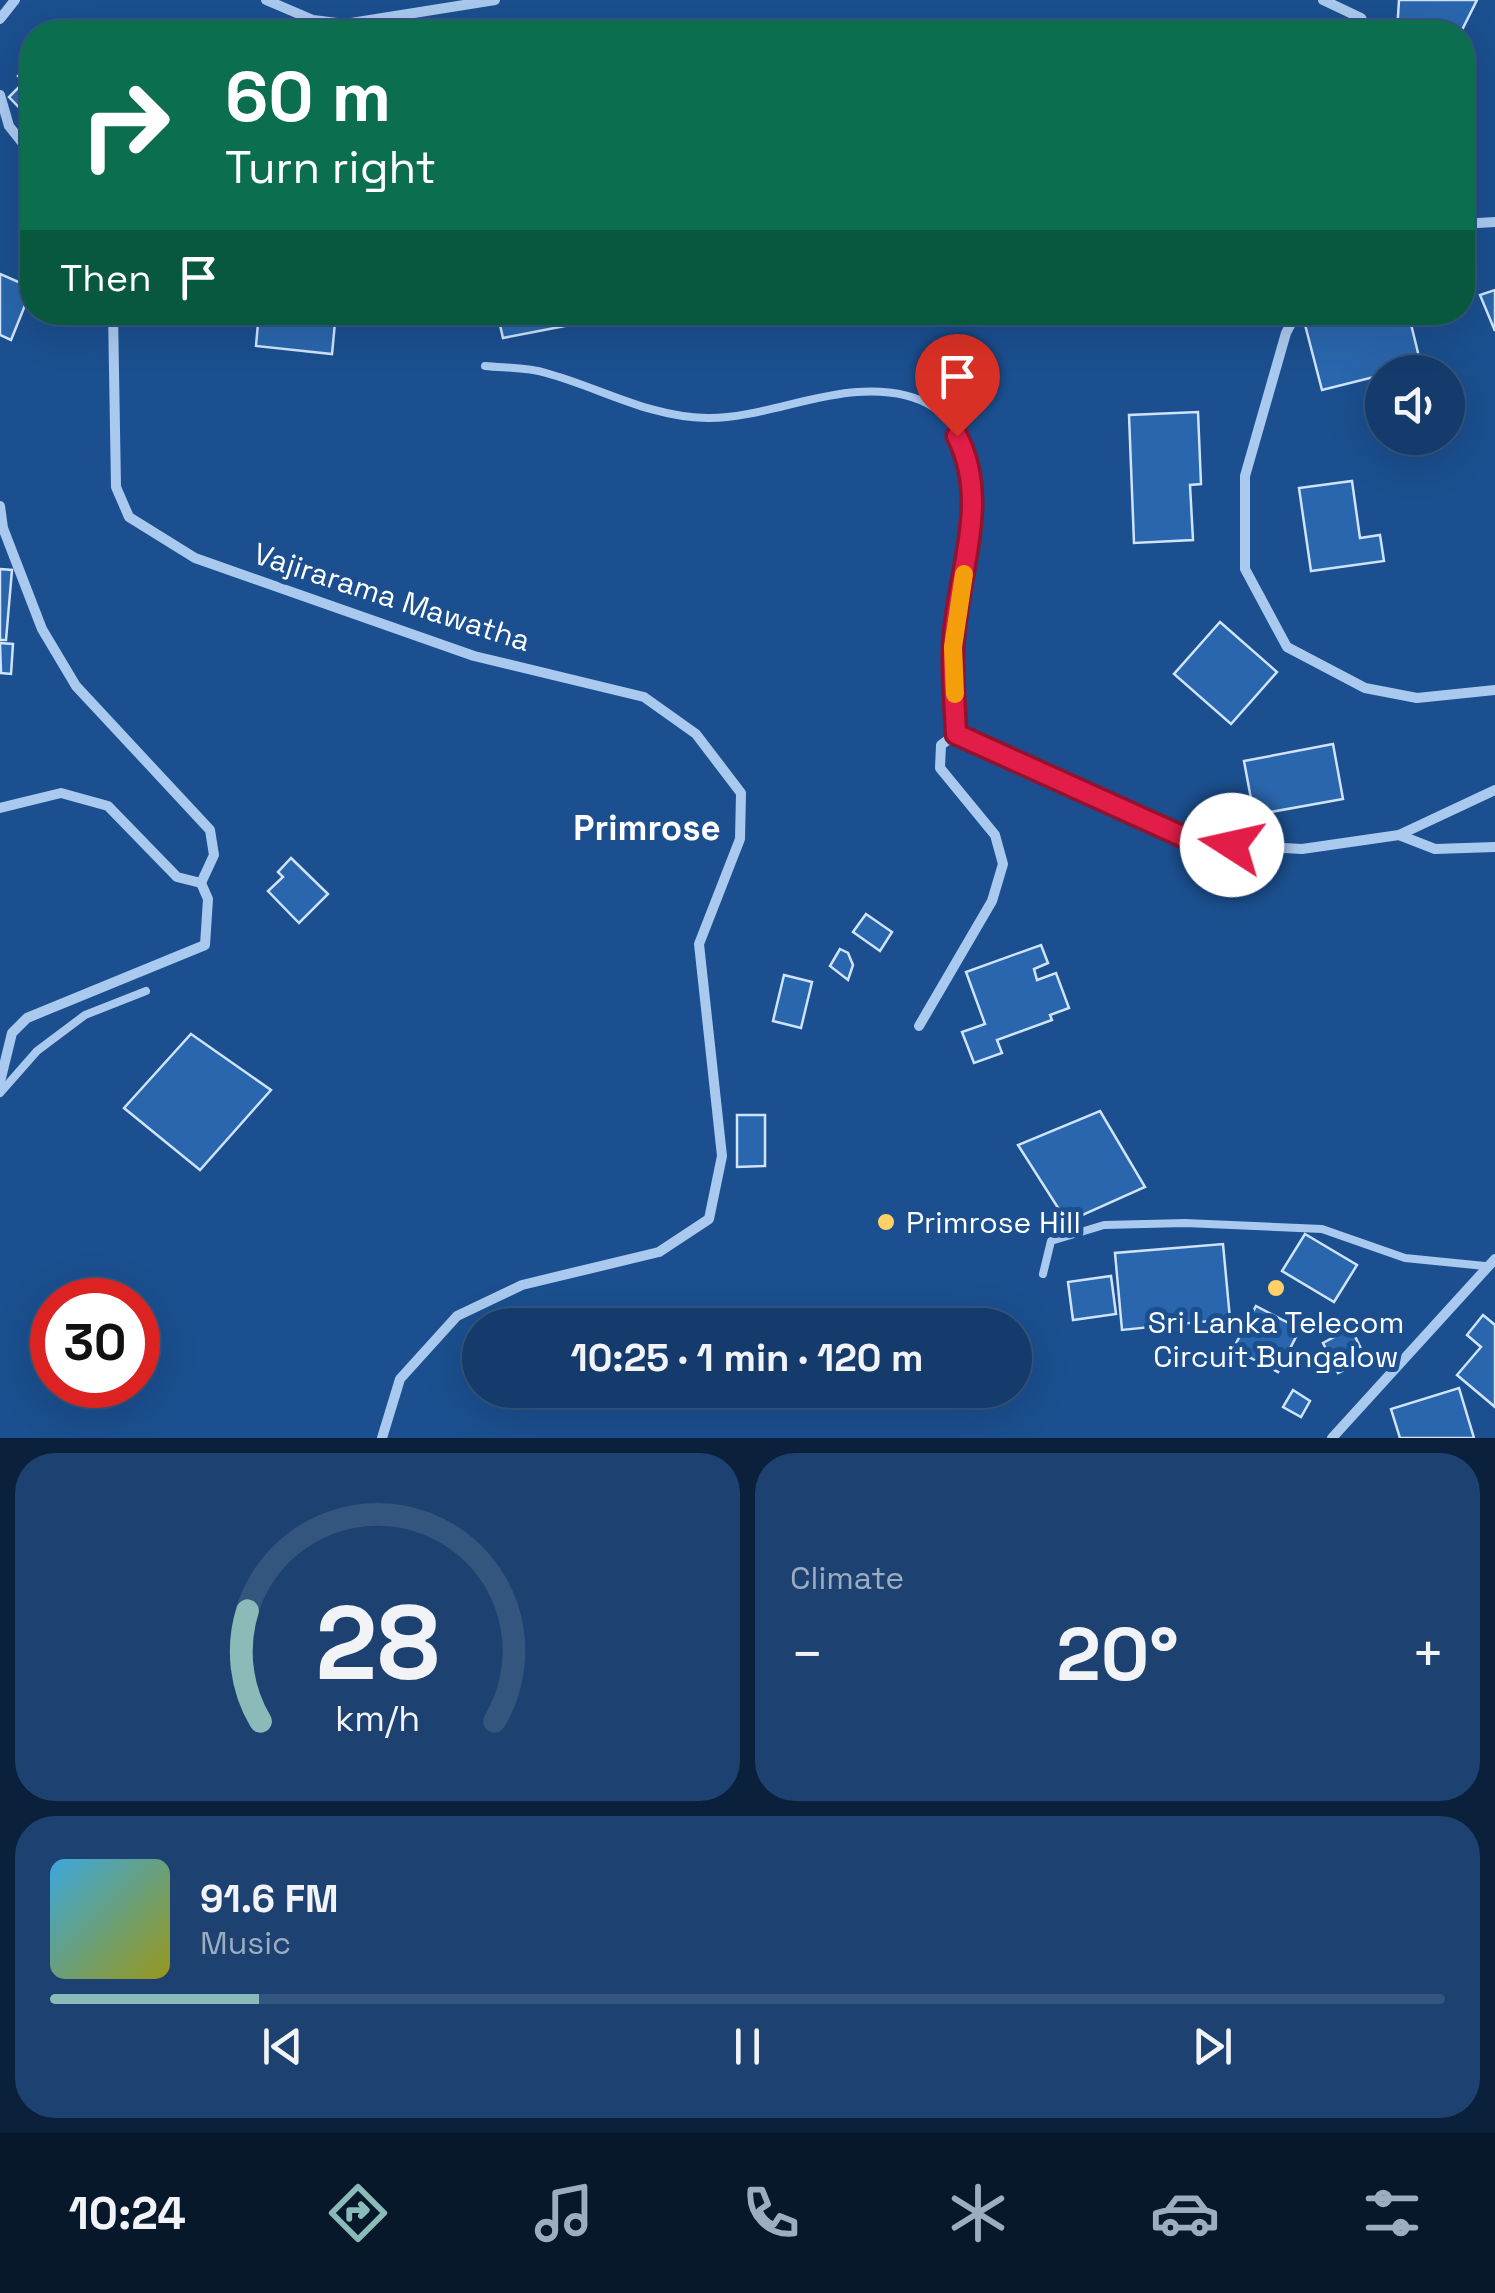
<!DOCTYPE html>
<html lang="en">
<head>
<meta charset="utf-8">
<style>
  body { margin:0; font-family:"Space Grotesk",sans-serif; background:#1d4271; color:#f1f3f6; height:100vh; display:flex; flex-direction:column; font-size:38px; white-space:nowrap }
  * { box-sizing:border-box; margin:0 }
  p { font-size:32px; color:#9dadc1 }
  .icon { flex:none; width:55px; height:55px; fill:none; stroke:currentColor; stroke-width:2; stroke-linecap:round; stroke-linejoin:round }
  .map { position:relative; height:1438px; overflow:hidden }
  .sheet { display:flex; flex-direction:column; gap:15px; padding:15px; background:#0b203b; flex:1 }
  .sheet>* { flex:none }
  .guide { position:absolute; left:20px; top:20px; width:1455px; height:305px; border-radius:40px; box-shadow:0 10px 40px #0002,0 0 0 2px #33557e; background:#0b6e4f; color:#fff; overflow:hidden }
  .tools { position:absolute; left:1365px; top:355px; display:grid; gap:20px }
  .tools a { display:grid; place-items:center; width:100px; height:100px; border-radius:50%; background:#143b6b; box-shadow:0 10px 40px #0002,0 0 0 2px #33557e; font-size:50px }
  .speed { position:absolute; left:30px; top:1278px; display:flex; gap:20px; font-size:50px; font-weight:700; text-align:center }
  .speed>* { display:grid; place-content:center; width:130px; height:130px; border-radius:50%; background:#143b6b; box-shadow:0 10px 40px #0002,0 0 0 2px #33557e; line-height:1 }
  .speed .limit { border:15px solid #d22; background:#fff; color:#111 }
  .pin { position:absolute; display:grid; place-items:center; width:85px; height:85px; color:#fff; margin:-102px -42px; border-radius:50% 50% 50% 0; rotate:-45deg; box-shadow:0 0 10px #0007 }
  .pin .icon { rotate:45deg }
  .me { position:absolute; width:110px; margin:-55px; rotate:280deg; stroke-linejoin:round; filter:drop-shadow(0 0 8px #0008) }
  .turn { display:flex; align-items:center; gap:35px; height:210px; padding:0 40px; font-size:45px }
  .turn .icon { width:130px; height:130px; stroke-width:2.5 }
  .turn b { display:block; font-size:70px; line-height:85px }
  .then { display:flex; align-items:center; height:95px; padding:0 40px; background:#0003; gap:20px; font-size:38px }
  .big { font-size:75px; font-weight:800; line-height:1.1 }
  .sheet .tile { flex:1; display:flex; flex-direction:column; justify-content:center; gap:15px; min-width:0; padding:0 35px; border-radius:40px; background:#1d4271 }
  .sheet .dial { align-items:center; gap:0 }
  .dial svg { height:260px; overflow:visible; fill:none; stroke:#33557e; stroke-width:7; stroke-linecap:round; text-anchor:middle }
  .dial text { fill:#f1f3f6; stroke:none }
  .song { display:flex; align-items:center; gap:30px }
  .cover { width:120px; height:120px; border-radius:15px; background:linear-gradient(135deg,hsl(200 70% 55%),hsl(60 70% 35%)) }
  .played { height:10px; border-radius:5px; background:linear-gradient(90deg,#8bbbb9 15%,#33557e 15%) }
  .keys { display:flex; justify-content:space-around; direction:ltr }
  .heat { display:flex; justify-content:space-between; align-items:center; font-size:55px; direction:ltr }
  .sheet .tiles { flex:1; display:grid; gap:15px; grid-template-columns:1fr 1fr }
  .tile:last-child { grid-column:span 2 }
  .trip { position:absolute; left:462px; top:1308px; width:570px; height:100px; border-radius:50px; background:#143b6b; box-shadow:0 10px 40px #0002,0 0 0 2px #33557e; font-weight:800; line-height:100px; text-align:center }
  .dock { display:flex; height:160px; justify-content:space-around; align-items:center; background:#08182b; color:#9dadc1 }
  .dock .icon { width:70px; height:70px }
  .dock .active { color:#8bbbb9 }
  .dock b { font-size:45px; color:#f1f3f6 }
  .map>svg:first-child { display:block }
</style>
</head>
<body>
<div class="map">
<svg width="1495" height="1438" viewBox="0 0 1495 1438">
  <rect width="100%" height="100%" fill="#1b4f8f"/>
  <g fill="#2a66ad" stroke="#cfe3fa" stroke-width="2.5">
    <path d="M 1399,0 L 1477,0 L 1461,32 L 1397,32 Z"/>
    <path d="M 32,62 L 32,121 L 9,97 L 24,82 L 18,76 Z"/>
    <path d="M 0,274 L 32,288 L 11,340 L 0,335 Z"/>
    <path d="M 1495,290 L 1495,331 L 1480,295 Z"/>
    <path d="M 259,312 L 336,312 L 332,354 L 256,346 Z"/>
    <path d="M 497,312 L 567,312 L 570,325 L 503,338 Z"/>
    <path d="M 1322,312 L 1408,312 L 1421,365 L 1382,372 L 1382,375 L 1322,390 L 1303,317 Z"/>
    <path d="M 1198,412 L 1201,484 L 1190,485 L 1193,540 L 1134,543 L 1129,415 Z"/>
    <path d="M 1352,481 L 1360,538 L 1380,535 L 1384,561 L 1311,571 L 1299,488 Z"/>
    <path d="M 0,569 L 12,570 L 6,640 L 0,640 Z"/>
    <path d="M 1220,622 L 1277,672 L 1231,724 L 1174,674 Z"/>
    <path d="M 0,643 L 13,644 L 11,674 L 1,673 Z"/>
    <path d="M 1333,744 L 1343,799 L 1254,815 L 1244,761 Z"/>
    <path d="M 291,858 L 328,894 L 299,923 L 268,891 L 283,877 L 278,872 Z"/>
    <path d="M 866,914 L 892,932 L 880,951 L 853,932 Z"/>
    <path d="M 1041,945 L 1048,963 L 1034,969 L 1037,980 L 1056,973 L 1069,1008 L 1050,1015 L 1052,1020 L 997,1040 L 1002,1053 L 974,1063 L 962,1032 L 985,1024 L 966,972 Z"/>
    <path d="M 840,949 L 848,953 L 853,965 L 848,980 L 830,966 Z"/>
    <path d="M 784,975 L 812,982 L 801,1028 L 773,1021 Z"/>
    <path d="M 191,1034 L 271,1090 L 200,1170 L 124,1108 Z"/>
    <path d="M 1100,1111 L 1145,1187 L 1067,1222 L 1018,1145 Z"/>
    <path d="M 737,1115 L 765,1115 L 765,1166 L 737,1167 Z"/>
    <path d="M 1305,1234 L 1357,1265 L 1334,1302 L 1282,1271 Z"/>
    <path d="M 1223,1244 L 1230,1319 L 1122,1330 L 1115,1253 Z"/>
    <path d="M 1111,1276 L 1116,1314 L 1073,1320 L 1068,1282 Z"/>
    <path d="M 1256,1306 L 1300,1329 L 1278,1372 L 1233,1349 Z"/>
    <path d="M 1483,1315 L 1495,1325 L 1495,1407 L 1457,1375 L 1481,1347 L 1467,1335 Z"/>
    <path d="M 1351,1328 L 1366,1359 L 1338,1373 L 1323,1343 Z"/>
    <path d="M 1459,1388 L 1474,1438 L 1400,1438 L 1391,1409 Z"/>
    <path d="M 1293,1390 L 1310,1401 L 1301,1417 L 1283,1407 Z"/>
  </g>
  <g fill="none" stroke-linecap="round" stroke-linejoin="round">
    <g stroke="#a9c9ee" stroke-width="8">
      <path d="M 485,366 C 505,368 527,367 546,373 C 601,388 648,417 707,418 C 754,419 809,395 857,392 C 1018,382 964,546 953,642 C 950,672 955,704 956,734"/>
      <path d="M 0,1093 L 37,1051 L 85,1015 L 146,991"/>
      <path d="M 1043,1274 L 1051,1241 L 1104,1225 L 1185,1223 L 1322,1229 L 1405,1258 L 1485,1266"/>
    </g>
    <g stroke="#a9c9ee" stroke-width="10">
      <path d="M 266,0 L 313,20 L 345,24 L 495,0"/>
      <path d="M 1323,0 L 1361,18 L 1369,32"/>
      <path d="M 0,19 L 15,0"/>
      <path d="M 0,95 L 9,126 L 32,155"/>
      <path d="M 1462,224 L 1495,222"/>
      <path d="M 113,312 L 116,487 L 129,517 L 195,558 L 474,656 L 644,697 L 696,734 L 741,793 L 740,839 L 699,944 L 722,1156 L 709,1219 L 659,1252 L 522,1285 L 457,1316 L 400,1379 L 382,1438"/>
      <path d="M 1297,312 L 1286,333 L 1245,476 L 1245,569 L 1287,647 L 1365,688 L 1417,698 L 1495,690"/>
      <path d="M 0,506 L 3,528 L 42,629 L 76,686 L 210,830 L 214,855 L 201,883 L 177,877 L 108,806 L 61,793 L 0,808"/>
      <path d="M 1399,835 L 1435,849 L 1495,847"/>
      <path d="M 919,1026 L 992,901 L 1003,864 L 995,835 L 940,768 L 941,745 L 956,734 L 1197,843 L 1302,849 L 1399,835 L 1495,790"/>
      <path d="M 0,1082 L 12,1033 L 27,1018 L 205,945 L 208,899 L 201,883"/>
      <path d="M 1332,1438 L 1495,1259"/>
    </g>
  </g>
  <g fill="none" stroke-linecap="round" stroke-linejoin="round">
    <g stroke="#92132f" stroke-width="25">
      <path id="route" d="M 957,436 C 992,505 955,577 953,649 C 952,677 955,706 956,734 L 1197,843 L 1232,845"/>
    </g>
    <use href="#route" stroke="#e11d48" stroke-width="18"/>
    <path stroke="#f59e0b" stroke-width="18" d="M 955,694 L 953,647 L 964,574"/>
  </g>
  <g fill="#ffd166" stroke="#1b4f8f" stroke-width="4">
    <circle cx="886" cy="1222" r="10"/>
    <circle cx="1276" cy="1288" r="10"/>
  </g>
  <g text-anchor="middle" dominant-baseline="central" stroke-width="10" stroke-linejoin="round" paint-order="stroke">
    <g font-size="30" fill="#fff" stroke="#1b4f8f">
      <text transform="translate(392 597) rotate(18)">Vajirarama Mawatha</text>
    </g>
    <g font-size="30" fill="#fff" stroke="#1b4f8f" text-anchor="start">
      <text x="906" y="1222">Primrose Hill</text>
      <text x="1276" y="1322" text-anchor="middle">Sri Lanka Telecom<tspan x="1276" dy="34">Circuit Bungalow</tspan></text>
    </g>
    <g font-size="35" font-weight="bold" fill="#fff" stroke="#1b4f8f">
      <text x="647" y="828">Primrose</text>
    </g>
  </g>
</svg>
<div class="tools">
<a><svg class="icon" aria-label="sound" viewBox="0 0 24 24"><path d="M4 9h4l5-4v14l-5-4H4zM17 9q2 3 0 6"/></svg></a>
</div>
<div class="speed"><div class="limit">30</div></div>
<div class="pin" style="left:957px;top:436px;background:#d93025"><svg class="icon" aria-label="arrive" viewBox="0 0 24 24"><path d="M6 21V4h12l-3 4 3 4H6"/></svg></div>
<svg class="me" style="left:1232px;top:845px" viewBox="-20 -20 40 40"><circle r="19" fill="#fff"/><path d="M0-13L10 11 0 6-10 11z" fill="#e11d48"/></svg>
<div class="trip">10:25 · 1 min · 120 m</div>
<div class="guide">
<div class="turn"><svg class="icon" aria-label="right" viewBox="0 0 24 24"><path d="M7 20v-9h11M14 6l5 5-5 5"/></svg><div><b>60 m</b>Turn right</div></div>
<div class="then">Then<svg class="icon" aria-label="arrive" viewBox="0 0 24 24"><path d="M6 21V4h12l-3 4 3 4H6"/></svg></div>
</div>
</div>
<section class="sheet">
<div class="tiles">
<div class="tile dial"><svg viewBox="0 0 100 80">
<path d="M14 69A42 42 0 1 1 86 69"/>
<path d="M14 69A42 42 0 0 1 10 35" stroke="#8bbbb9"/>
<text x="50" y="56" font-size="32" font-weight="700">28</text>
<text x="50" y="72" font-size="11">km/h</text>
</svg></div>
<div class="tile"><p>Climate</p>
<div class="heat"><a>−</a><b class="big">20°</b><a>+</a></div>
</div>
<div class="tile">
<div class="song"><i class="cover"></i><div><b>91.6 FM</b><p>Music</p></div></div>
<div class="played"></div>
<div class="keys"><svg class="icon" aria-label="previous" viewBox="0 0 24 24"><path d="M18 5L8 12l10 7zM5 5v14"/></svg><svg class="icon" aria-label="pause" viewBox="0 0 24 24"><path d="M8 5v14M16 5v14"/></svg><svg class="icon" aria-label="next" viewBox="0 0 24 24"><path d="M6 5l10 7-10 7zM19 5v14"/></svg></div>
</div>
</div>
</section>
<nav class="dock">
<b>10:24</b>
<svg class="icon active" aria-label="directions" viewBox="0 0 24 24"><path d="M12 3l9 9-9 9-9-9zM9 14v-3h6M13 9l2 2-2 2"/></svg>
<svg class="icon" aria-label="music" viewBox="0 0 24 24"><path d="M9 18V5l10-2v13"/><circle cx="6" cy="18" r="3"/><circle cx="16" cy="16" r="3"/></svg>
<svg class="icon" aria-label="phone" viewBox="0 0 24 24"><path d="M5 4h4l2 5-3 2q2 4 5 5l2-3 5 2v4C11 20 4 13 5 4z"/></svg>
<svg class="icon" aria-label="climate" viewBox="0 0 24 24"><path d="M12 3v18M4 7l16 10M4 17L20 7"/></svg>
<svg class="icon" aria-label="car" viewBox="0 0 24 24"><path d="M5 17H2v-5l4-1 3-4h7l3 4 3 1v5h-3M9 17h6M6 11h13"/><circle cx="7" cy="17" r="2"/><circle cx="17" cy="17" r="2"/></svg>
<svg class="icon" aria-label="filters" viewBox="0 0 24 24"><path d="M4 7h16M4 17h16"/><circle cx="9" cy="7" r="2"/><circle cx="15" cy="17" r="2"/></svg>
</nav>
</body>
</html>
